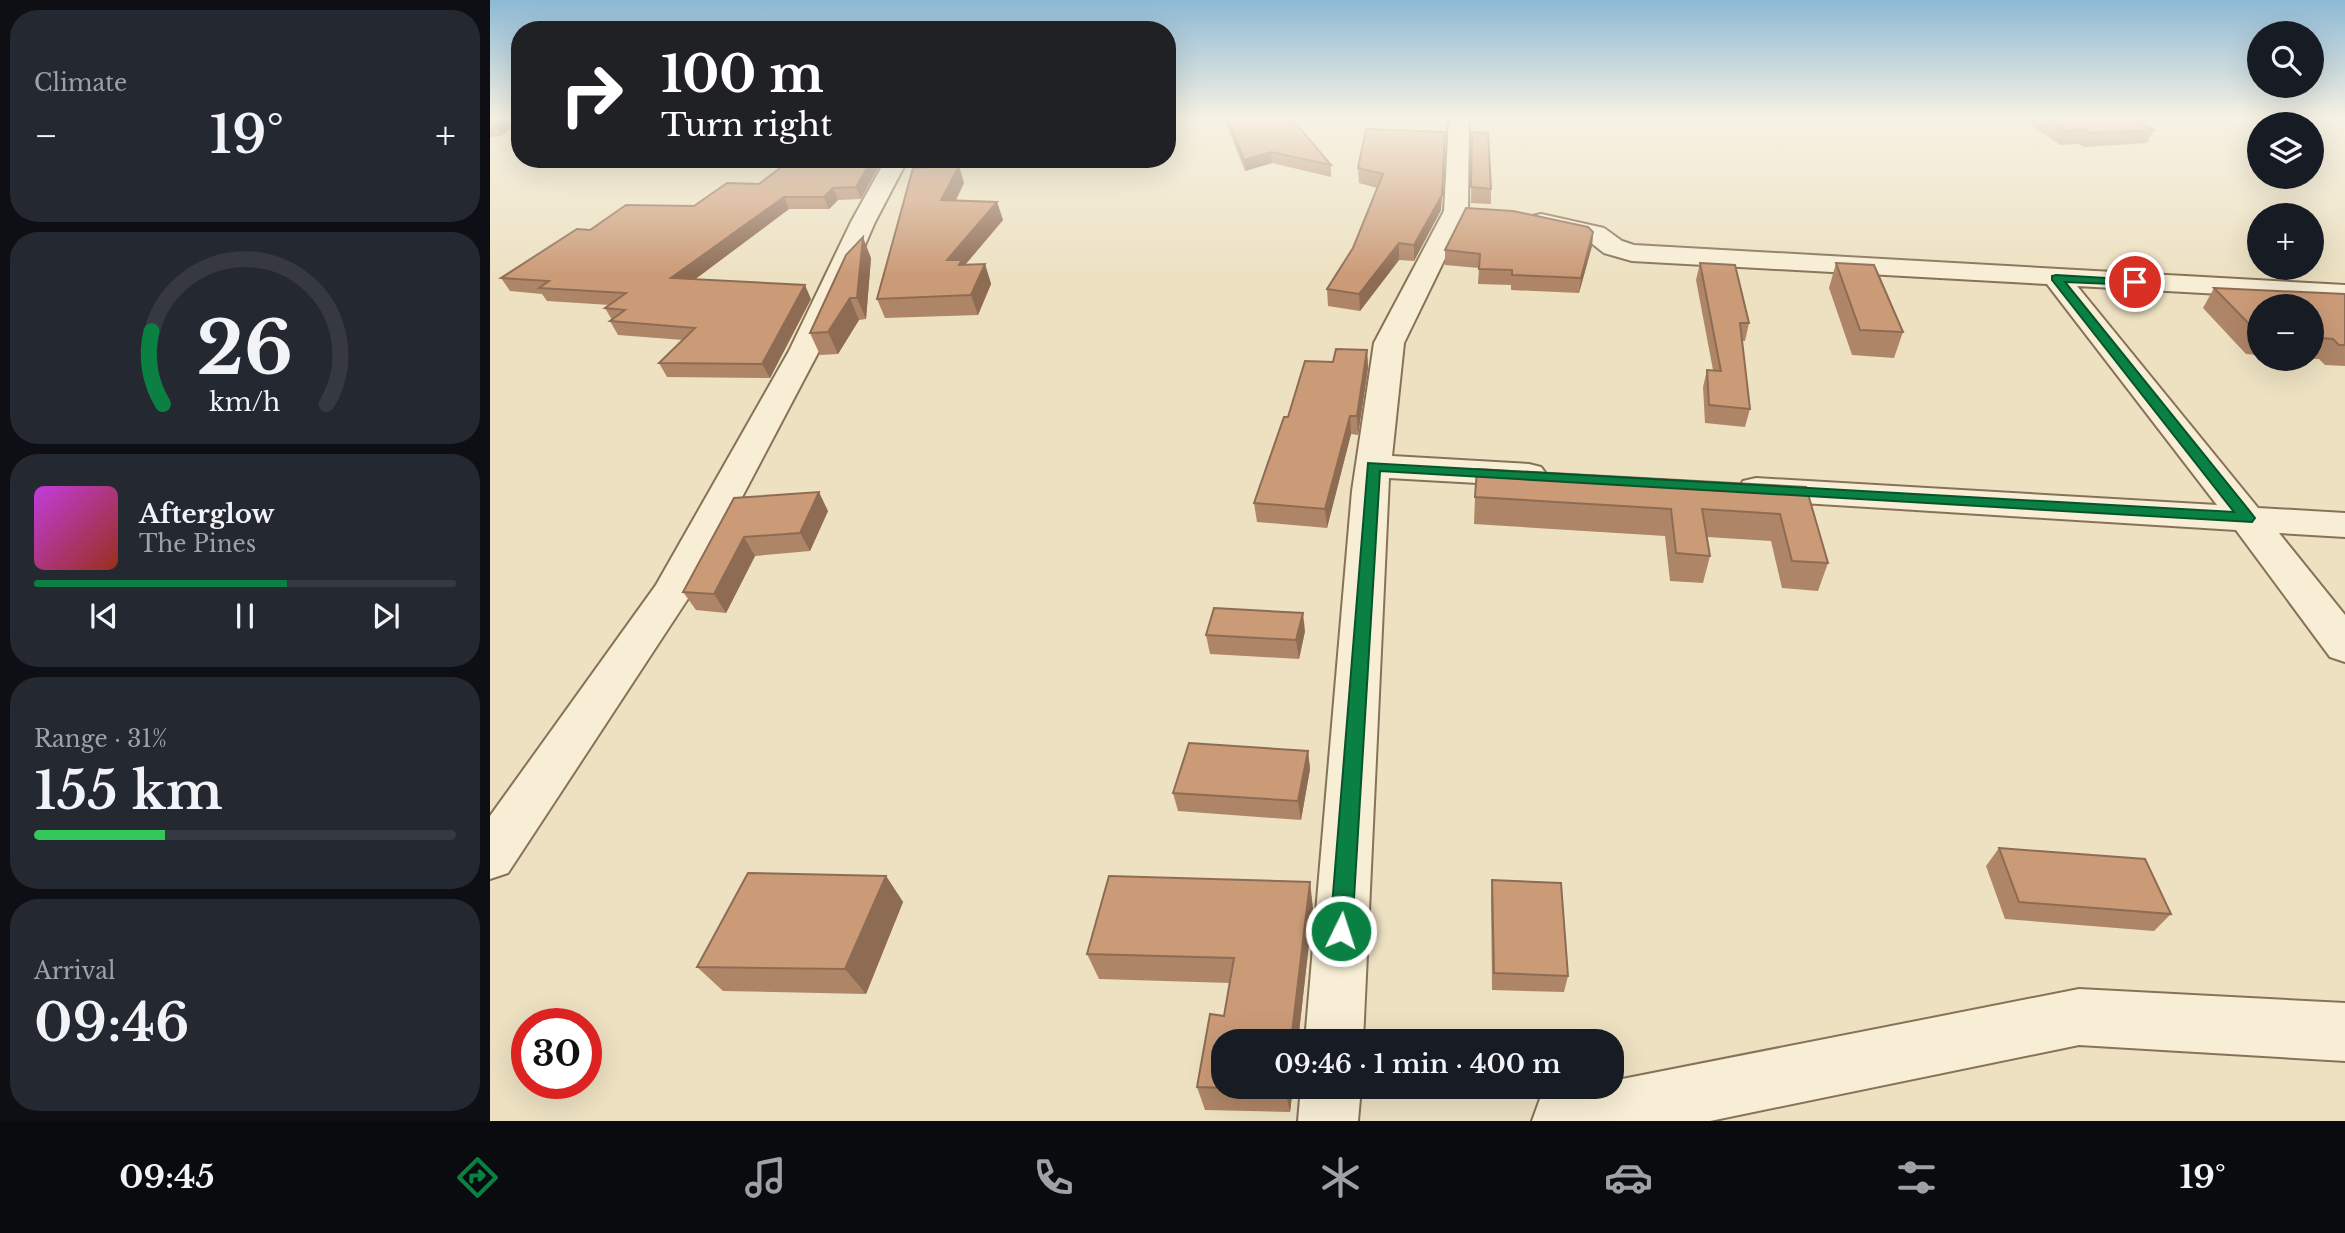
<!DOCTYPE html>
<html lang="en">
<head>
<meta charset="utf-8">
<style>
  body { margin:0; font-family:"Libre Baskerville",serif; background:#242831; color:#f1f3f6; height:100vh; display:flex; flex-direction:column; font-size:26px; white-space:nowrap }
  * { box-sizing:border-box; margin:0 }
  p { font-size:23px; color:#9ea1a6 }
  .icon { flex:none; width:38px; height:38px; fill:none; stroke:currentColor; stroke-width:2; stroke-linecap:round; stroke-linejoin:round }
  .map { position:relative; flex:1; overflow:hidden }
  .panel { display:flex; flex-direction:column; gap:10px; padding:10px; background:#0d0f14; width:490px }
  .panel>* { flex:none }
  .guide { position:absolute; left:21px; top:21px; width:665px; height:147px; border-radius:28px; box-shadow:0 7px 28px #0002; background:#202124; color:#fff; overflow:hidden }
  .tools { position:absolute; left:1757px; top:21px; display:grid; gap:14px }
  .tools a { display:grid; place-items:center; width:77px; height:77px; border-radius:50%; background:#171b24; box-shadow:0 7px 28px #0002; font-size:35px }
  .speed { position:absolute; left:21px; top:1008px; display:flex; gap:14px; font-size:35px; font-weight:700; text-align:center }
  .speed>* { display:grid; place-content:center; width:91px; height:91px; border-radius:50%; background:#171b24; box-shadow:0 7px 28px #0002; line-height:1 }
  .speed .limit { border:10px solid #d22; background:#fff; color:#111 }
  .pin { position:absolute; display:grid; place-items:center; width:60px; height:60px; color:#fff; margin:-30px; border:4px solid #fff; border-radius:50%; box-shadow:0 2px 7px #0007 }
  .me { position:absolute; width:77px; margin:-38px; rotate:4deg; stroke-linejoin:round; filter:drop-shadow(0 0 5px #0008) }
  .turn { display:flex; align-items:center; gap:24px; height:147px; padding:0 35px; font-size:32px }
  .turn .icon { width:91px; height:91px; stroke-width:2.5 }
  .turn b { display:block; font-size:49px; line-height:60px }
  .big { font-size:52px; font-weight:600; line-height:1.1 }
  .panel .widget { flex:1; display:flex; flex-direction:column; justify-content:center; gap:10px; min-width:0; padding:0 24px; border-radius:28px; background:#242831 }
  .panel .dial { align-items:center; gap:0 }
  .dial svg { height:182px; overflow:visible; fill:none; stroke:#363941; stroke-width:7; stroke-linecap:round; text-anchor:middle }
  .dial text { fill:#f1f3f6; stroke:none }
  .song { display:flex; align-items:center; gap:21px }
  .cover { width:84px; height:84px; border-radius:10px; background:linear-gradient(135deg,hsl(290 70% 55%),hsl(10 70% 35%)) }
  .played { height:7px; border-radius:4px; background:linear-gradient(90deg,#0b8043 60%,#363941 60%) }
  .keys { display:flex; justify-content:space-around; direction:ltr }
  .heat { display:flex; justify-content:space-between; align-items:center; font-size:38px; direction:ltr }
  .charge { height:10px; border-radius:5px; background:linear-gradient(90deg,#34c759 31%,#363941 0) }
  .trip { position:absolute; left:721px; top:1029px; width:413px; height:70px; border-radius:28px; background:#171b24; box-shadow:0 7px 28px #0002; font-weight:600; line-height:70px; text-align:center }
  .menu { display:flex; height:112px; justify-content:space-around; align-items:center; background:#090b0e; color:#9ea1a6 }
  .menu .icon { width:49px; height:49px }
  .menu .on { color:#0b8043 }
  .menu b { font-size:32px; color:#f1f3f6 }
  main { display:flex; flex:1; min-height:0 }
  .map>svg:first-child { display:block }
</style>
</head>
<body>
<main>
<section class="panel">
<div class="widget"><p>Climate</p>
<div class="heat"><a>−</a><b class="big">19°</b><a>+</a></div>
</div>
<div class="widget dial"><svg viewBox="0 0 100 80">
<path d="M14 69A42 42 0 1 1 86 69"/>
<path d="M14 69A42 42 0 0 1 9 37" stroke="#0b8043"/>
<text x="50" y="56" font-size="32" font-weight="700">26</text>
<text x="50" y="72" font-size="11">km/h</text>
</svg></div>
<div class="widget">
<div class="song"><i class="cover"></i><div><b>Afterglow</b><p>The Pines</p></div></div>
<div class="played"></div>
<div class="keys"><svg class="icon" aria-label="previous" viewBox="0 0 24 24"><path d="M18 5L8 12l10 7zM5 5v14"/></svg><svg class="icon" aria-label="pause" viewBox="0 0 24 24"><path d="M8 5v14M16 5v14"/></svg><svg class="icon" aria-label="next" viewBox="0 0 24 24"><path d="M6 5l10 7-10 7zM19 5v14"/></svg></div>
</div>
<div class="widget"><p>Range · 31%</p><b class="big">155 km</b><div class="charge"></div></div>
<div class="widget"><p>Arrival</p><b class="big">09:46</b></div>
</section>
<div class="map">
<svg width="1855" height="1121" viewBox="0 0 1855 1121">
  <rect width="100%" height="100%" fill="#ede1c2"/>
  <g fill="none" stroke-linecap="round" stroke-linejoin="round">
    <g stroke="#877259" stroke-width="4">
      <g id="minor">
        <path d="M 0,118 L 30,118 L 30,125 L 0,127 Z"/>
        <path d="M 959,118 L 979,118 L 978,211 L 914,343 L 902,456 L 1039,464 L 1051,467 L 1057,475 L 1051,483 L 1039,486 L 899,478 L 873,1041 L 815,1041 L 862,491 L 884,343 L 954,211 Z"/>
        <path d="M 396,159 L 418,159 L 385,222 L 329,351 L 201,594 L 18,873 L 0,879 L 0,816 L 166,585 L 299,351 L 361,222 Z"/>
        <path d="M 1051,214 L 1114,228 L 1132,241 L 1144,245 L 1855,285 L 1855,301 L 1587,286 L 1768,508 L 1855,513 L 1855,537 L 1789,533 L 1855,615 L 1855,662 L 1840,657 L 1746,530 L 1266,500 L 1253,497 L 1248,489 L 1253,481 L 1266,478 L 1727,505 L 1557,284 L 1142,261 L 1114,253 L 1096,239 L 1042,226 L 1039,221 L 1042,216 Z"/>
        <path d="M 1589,989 L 1855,1003 L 1855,1061 L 1589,1045 L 1220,1121 L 1042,1121 L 1050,1099 C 1075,1089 1095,1087 1122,1087 L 1122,1081 Z"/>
        <path d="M 811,1087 L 871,1087 L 868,1121 L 808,1121 Z"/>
      </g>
    </g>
    <use href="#minor" fill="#f8eed5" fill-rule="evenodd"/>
  </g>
  <g fill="#af8567">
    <path d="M 0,118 L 16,118 L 22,128 L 11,136 L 0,137 Z"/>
    <path d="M 734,118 L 801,118 L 841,165 L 841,177 L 782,163 L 755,171 Z"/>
    <path d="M 1531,118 L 1642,118 L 1664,130 L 1657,143 L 1595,147 L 1588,144 L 1570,145 Z"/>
    <path d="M 982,132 L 1001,189 L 1001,204 L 981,203 Z"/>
    <path d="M 955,146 L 951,210 L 924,261 L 909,260 L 870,311 L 838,306 L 837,289 L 863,248 L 887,188 L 869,183 L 868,168 Z"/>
    <path d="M 302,159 L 390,159 L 389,166 L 371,199 L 348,200 L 339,209 L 299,209 L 204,280 L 321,299 L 280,378 L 177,377 L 169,363 L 193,340 L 128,335 L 120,321 L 122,320 L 115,308 L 120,305 L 57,301 L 52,294 L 20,291 L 11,278 L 100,230 L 204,206 L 269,184 Z"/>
    <path d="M 426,167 L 449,167 L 474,183 L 466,200 L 507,202 L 513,220 L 475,265 L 495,264 L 501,284 L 488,315 L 395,318 L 387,299 Z"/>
    <path d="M 1103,232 L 1102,246 L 1089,293 L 1021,290 L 1021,285 L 988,284 L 989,268 L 955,265 L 955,250 Z"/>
    <path d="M 381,258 L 376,319 L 369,320 L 348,354 L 330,355 L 320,333 Z"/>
    <path d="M 1210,263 L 1259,323 L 1255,341 L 1252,341 L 1260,409 L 1255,427 L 1215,423 L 1213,387 L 1217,370 L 1223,370 L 1206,280 Z"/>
    <path d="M 1346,263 L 1413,332 L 1404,358 L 1362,355 L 1339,288 Z"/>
    <path d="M 1724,288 L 1855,294 L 1855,366 L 1835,365 L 1829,359 L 1820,359 L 1822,359 L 1822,306 L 1769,306 L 1769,355 L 1756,354 L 1713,308 Z"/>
    <path d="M 877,350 L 878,368 L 868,435 L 861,434 L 837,528 L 767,522 L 764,503 L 798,417 L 843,362 Z"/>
    <path d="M 1316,487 L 1338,563 L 1328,591 L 1292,588 L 1281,541 L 1217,537 L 1220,556 L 1213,583 L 1180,581 L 1175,536 L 984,524 L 985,497 Z"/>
    <path d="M 244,498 L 338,511 L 320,551 L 265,556 L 236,613 L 206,610 L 193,592 Z"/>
    <path d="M 815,631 L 809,659 L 720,654 L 716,635 Z"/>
    <path d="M 818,751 L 820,769 L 811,820 L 688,811 L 683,793 Z"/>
    <path d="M 1509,848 L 1681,914 L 1664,931 L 1515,919 L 1496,866 Z"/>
    <path d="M 396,876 L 413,902 L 376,994 L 233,991 L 207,967 Z"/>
    <path d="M 1002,880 L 1078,976 L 1074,992 L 1002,990 L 1001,898 Z"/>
    <path d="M 823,908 L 808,1041 L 733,1041 L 733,1087 L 803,1087 L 800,1112 L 715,1110 L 707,1087 L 734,1016 L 740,983 L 609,979 L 597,954 Z"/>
  </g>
  <g fill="#8e6c54">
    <path d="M 10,118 L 16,118 L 22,128 L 11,136 L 3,123 Z"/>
    <path d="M 955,132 L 951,210 L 924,261 L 924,245 Z"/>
    <path d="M 781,152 L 782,163 L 755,171 L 754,160 Z"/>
    <path d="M 382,159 L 390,159 L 389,166 L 371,199 L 366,187 Z"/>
    <path d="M 443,159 L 453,159 L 440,184 L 436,172 Z"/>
    <path d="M 469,166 L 474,183 L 457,218 L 451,200 Z"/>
    <path d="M 343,188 L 348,200 L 339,209 L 334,197 Z"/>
    <path d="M 294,197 L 299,209 L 188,292 L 181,278 Z"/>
    <path d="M 507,202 L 513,220 L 474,266 L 479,279 L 457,260 Z"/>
    <path d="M 1103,232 L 1102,246 L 1089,293 L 1091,278 Z"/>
    <path d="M 373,237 L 381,258 L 376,319 L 367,298 Z"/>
    <path d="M 909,243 L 909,260 L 870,311 L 869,294 Z"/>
    <path d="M 495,264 L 501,284 L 488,315 L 481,295 Z"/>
    <path d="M 315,285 L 321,299 L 280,378 L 272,364 Z"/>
    <path d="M 360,298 L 369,320 L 348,354 L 338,332 Z"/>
    <path d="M 877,350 L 878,368 L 868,435 L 867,416 Z"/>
    <path d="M 860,416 L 861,434 L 837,528 L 835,509 Z"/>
    <path d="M 329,492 L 338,511 L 320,551 L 310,533 Z"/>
    <path d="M 254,537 L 265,556 L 236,613 L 224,594 Z"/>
    <path d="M 813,613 L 815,631 L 809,659 L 806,640 Z"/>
    <path d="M 818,751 L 820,769 L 811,820 L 808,801 Z"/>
    <path d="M 396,876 L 413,902 L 376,994 L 355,969 Z"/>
    <path d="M 820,882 L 823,908 L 808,1041 L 801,1041 Z"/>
    <path d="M 795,1087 L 803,1087 L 800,1112 L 795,1090 Z"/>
  </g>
  <g fill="#cb9b78" stroke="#8e6c54" stroke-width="2">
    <path d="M 0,118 L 10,118 L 3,123 L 0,123 Z"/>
    <path d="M 737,118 L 801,118 L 841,165 L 781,152 L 754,160 Z"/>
    <path d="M 1555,118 L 1642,118 L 1664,130 L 1601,133 L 1594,130 L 1575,131 Z"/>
    <path d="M 876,129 L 955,132 L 952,195 L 924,245 L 909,243 L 869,294 L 837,289 L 863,248 L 893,174 L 868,168 Z"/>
    <path d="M 982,132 L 998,133 L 1001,189 L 981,187 Z"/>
    <path d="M 302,159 L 382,159 L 366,187 L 343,188 L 334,197 L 294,197 L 181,278 L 315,285 L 272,364 L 169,363 L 205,328 L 120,321 L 135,310 L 115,308 L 136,293 L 49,288 L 59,281 L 11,278 L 87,229 L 100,230 L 136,205 L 204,206 L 237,183 L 269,184 Z"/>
    <path d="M 429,159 L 443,159 L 439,167 L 426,167 Z"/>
    <path d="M 469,166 L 451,200 L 507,202 L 457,260 L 472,260 L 469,265 L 495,264 L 481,295 L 387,299 L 423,168 Z"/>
    <path d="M 976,208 L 1023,211 L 1098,227 L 1103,232 L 1091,278 L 1022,275 L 1022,270 L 989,269 L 990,254 L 955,250 Z"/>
    <path d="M 373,237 L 367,298 L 360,298 L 338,332 L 320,333 L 356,255 Z"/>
    <path d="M 1210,263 L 1245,265 L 1259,323 L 1250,323 L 1260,409 L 1219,405 L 1217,370 L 1231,371 Z"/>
    <path d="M 1346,263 L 1384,265 L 1413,332 L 1370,330 Z"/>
    <path d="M 1724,288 L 1855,294 L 1855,345 L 1849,345 L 1843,339 L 1822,337 L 1822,306 L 1769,306 L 1769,334 Z"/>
    <path d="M 846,349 L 877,350 L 867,416 L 860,416 L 835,509 L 764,503 L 794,417 L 798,417 L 815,361 L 843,362 Z"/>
    <path d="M 987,469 L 1316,487 L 1338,563 L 1302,561 L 1290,514 L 1212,509 L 1220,556 L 1186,553 L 1181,509 L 985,497 Z"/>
    <path d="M 329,492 L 310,533 L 254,537 L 224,594 L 193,592 L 244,498 Z"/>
    <path d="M 724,608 L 813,613 L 806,640 L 716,635 Z"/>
    <path d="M 699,743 L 818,751 L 808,801 L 683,793 Z"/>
    <path d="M 1509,848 L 1655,859 L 1681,914 L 1529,902 Z"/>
    <path d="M 258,873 L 396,876 L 355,969 L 207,967 Z"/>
    <path d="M 619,876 L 820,882 L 801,1041 L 733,1041 L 733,1087 L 795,1087 L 795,1090 L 707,1087 L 720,1014 L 734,1016 L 744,958 L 597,954 Z"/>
    <path d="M 1002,880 L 1071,883 L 1078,976 L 1004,973 Z"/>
  </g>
  <linearGradient id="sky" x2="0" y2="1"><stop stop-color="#8db9d5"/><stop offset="0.43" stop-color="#f7f2e4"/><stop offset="1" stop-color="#f7f2e4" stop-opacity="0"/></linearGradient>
  <rect width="1855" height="275" fill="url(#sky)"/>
  <path fill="#0b8043" stroke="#07532c" stroke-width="2" d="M 1566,275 L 1649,280 L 1651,282 L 1645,285 L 1575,282 L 1762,514 L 1765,518 L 1762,522 L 890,471 L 862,931 L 859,939 L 851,942 L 843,939 L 840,931 L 878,463 L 1744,512 L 1562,280 L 1562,276 Z"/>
</svg>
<div class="tools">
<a><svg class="icon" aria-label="search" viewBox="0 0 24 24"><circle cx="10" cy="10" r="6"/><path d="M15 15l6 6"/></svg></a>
<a><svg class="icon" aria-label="layers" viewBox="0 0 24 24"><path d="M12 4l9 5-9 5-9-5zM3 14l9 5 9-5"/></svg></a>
<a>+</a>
<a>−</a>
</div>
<div class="speed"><div class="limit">30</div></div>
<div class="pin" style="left:1645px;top:282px;background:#d93025"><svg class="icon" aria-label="arrive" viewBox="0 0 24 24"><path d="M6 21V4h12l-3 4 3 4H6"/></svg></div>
<svg class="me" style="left:851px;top:931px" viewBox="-20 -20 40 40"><circle r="17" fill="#0b8043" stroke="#fff" stroke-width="3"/><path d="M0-11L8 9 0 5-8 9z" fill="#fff"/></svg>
<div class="trip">09:46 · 1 min · 400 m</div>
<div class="guide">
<div class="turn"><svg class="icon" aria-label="right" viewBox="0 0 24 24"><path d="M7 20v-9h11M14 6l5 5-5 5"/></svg><div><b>100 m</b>Turn right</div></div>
</div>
</div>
</main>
<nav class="menu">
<b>09:45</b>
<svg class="icon on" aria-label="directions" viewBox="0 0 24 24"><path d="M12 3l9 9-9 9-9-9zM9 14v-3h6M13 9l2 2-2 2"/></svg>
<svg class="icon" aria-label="music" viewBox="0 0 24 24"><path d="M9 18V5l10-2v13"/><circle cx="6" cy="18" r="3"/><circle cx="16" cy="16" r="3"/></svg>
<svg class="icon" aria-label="phone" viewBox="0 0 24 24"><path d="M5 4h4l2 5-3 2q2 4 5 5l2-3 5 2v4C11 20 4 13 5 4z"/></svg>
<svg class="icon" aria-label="climate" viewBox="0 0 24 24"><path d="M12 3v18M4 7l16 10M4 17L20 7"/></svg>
<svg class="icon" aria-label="car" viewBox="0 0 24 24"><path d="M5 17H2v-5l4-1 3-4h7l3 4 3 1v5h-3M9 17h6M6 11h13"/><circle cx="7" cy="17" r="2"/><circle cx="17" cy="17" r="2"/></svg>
<svg class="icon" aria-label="filters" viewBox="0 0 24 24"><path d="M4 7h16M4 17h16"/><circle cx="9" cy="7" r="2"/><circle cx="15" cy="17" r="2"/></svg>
<b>19°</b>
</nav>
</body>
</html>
